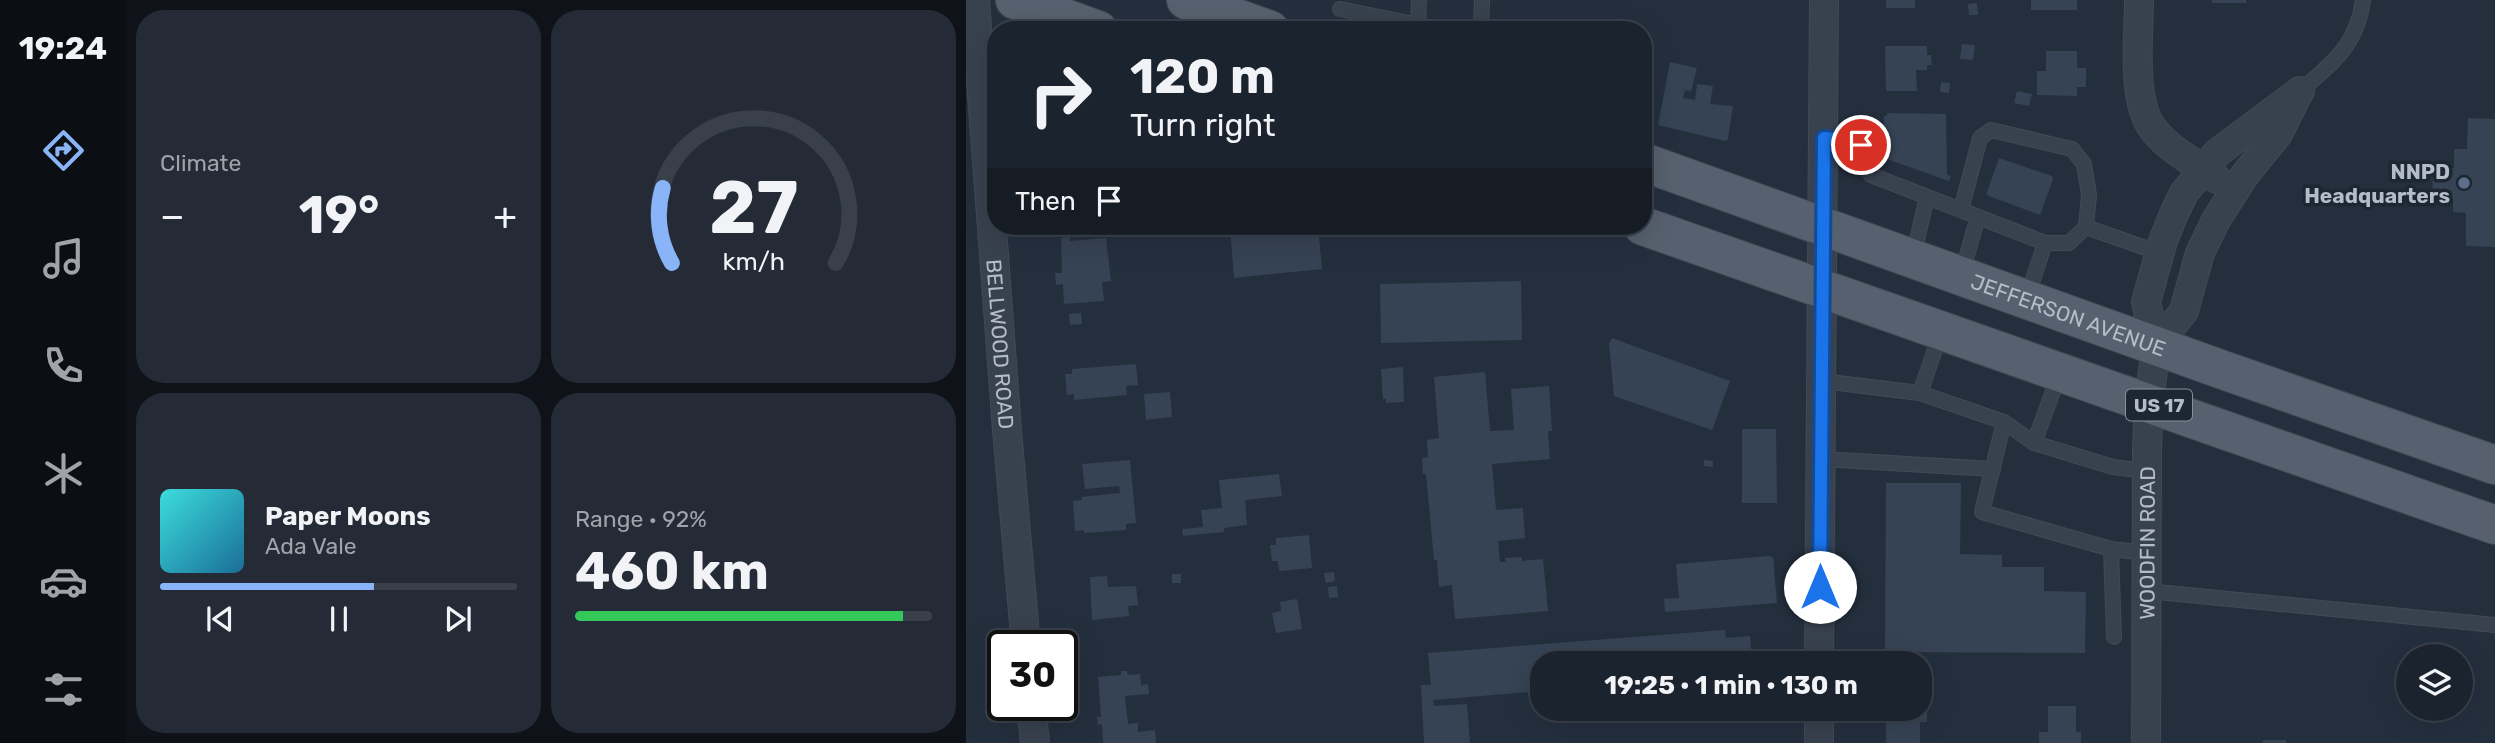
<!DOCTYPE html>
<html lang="en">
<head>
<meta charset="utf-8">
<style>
  body { margin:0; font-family:Rubik,sans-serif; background:#242b36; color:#f1f3f6; height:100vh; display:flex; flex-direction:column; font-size:26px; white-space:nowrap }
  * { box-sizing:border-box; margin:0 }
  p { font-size:23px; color:#a0a4aa }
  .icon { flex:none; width:38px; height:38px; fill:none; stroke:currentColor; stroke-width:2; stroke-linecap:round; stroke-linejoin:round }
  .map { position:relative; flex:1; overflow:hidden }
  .sheet { display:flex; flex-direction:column; gap:10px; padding:10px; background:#0f1319; width:840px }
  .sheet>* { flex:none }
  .banner { position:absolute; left:21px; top:21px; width:665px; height:214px; border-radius:28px; box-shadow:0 7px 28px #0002,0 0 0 2px #39404a; background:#1b232e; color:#f1f3f6; overflow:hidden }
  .controls { position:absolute; left:1430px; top:644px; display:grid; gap:14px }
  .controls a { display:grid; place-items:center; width:77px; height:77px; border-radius:50%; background:#1b232e; box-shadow:0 7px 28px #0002,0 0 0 2px #39404a; font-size:35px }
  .speed { position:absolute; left:21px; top:630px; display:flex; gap:14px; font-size:35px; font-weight:700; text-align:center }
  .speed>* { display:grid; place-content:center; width:91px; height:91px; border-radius:50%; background:#1b232e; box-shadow:0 7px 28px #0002,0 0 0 2px #39404a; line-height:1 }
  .speed .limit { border:4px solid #111; border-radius:10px; background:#fff; color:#111 }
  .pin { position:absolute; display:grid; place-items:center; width:60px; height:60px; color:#fff; margin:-30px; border:4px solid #fff; border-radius:50%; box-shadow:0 2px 7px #0007 }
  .me { position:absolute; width:77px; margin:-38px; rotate:0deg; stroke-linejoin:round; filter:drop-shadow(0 0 5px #0008) }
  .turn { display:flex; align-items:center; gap:24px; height:147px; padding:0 28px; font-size:32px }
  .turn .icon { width:91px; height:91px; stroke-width:2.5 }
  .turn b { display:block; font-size:49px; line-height:60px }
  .then { display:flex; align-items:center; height:66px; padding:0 28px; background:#0003; gap:14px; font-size:26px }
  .big { font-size:52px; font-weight:700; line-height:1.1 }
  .sheet .widget { flex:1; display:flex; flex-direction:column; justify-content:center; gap:10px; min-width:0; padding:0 24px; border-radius:28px; background:#242b36 }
  .sheet .dial { align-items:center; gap:0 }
  .dial svg { height:182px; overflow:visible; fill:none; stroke:#39404a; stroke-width:7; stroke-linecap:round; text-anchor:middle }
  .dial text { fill:#f1f3f6; stroke:none }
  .song { display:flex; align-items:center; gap:21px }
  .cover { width:84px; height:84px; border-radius:10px; background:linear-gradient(135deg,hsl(180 70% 55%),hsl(200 70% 35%)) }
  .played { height:7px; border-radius:4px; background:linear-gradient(90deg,#8ab4f8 60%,#39404a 60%) }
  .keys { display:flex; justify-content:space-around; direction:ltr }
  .heat { display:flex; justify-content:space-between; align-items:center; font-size:38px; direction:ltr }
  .charge { height:10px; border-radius:5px; background:linear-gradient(90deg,#34c759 92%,#39404a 0) }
  .sheet .tiles { flex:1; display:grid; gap:10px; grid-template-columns:repeat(2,1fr) }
  .trip { position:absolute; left:564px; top:651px; width:402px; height:70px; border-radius:28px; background:#1b232e; box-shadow:0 7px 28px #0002,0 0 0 2px #39404a; font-weight:700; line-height:70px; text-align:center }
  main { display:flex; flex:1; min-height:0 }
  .menu { display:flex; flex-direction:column; width:126px; justify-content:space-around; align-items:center; background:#0b0e12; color:#a0a4aa }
  .menu .icon { width:49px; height:49px }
  .menu .selected { color:#8ab4f8 }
  .menu b { font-size:32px; color:#f1f3f6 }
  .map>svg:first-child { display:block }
</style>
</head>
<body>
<main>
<nav class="menu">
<b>19:24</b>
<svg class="icon selected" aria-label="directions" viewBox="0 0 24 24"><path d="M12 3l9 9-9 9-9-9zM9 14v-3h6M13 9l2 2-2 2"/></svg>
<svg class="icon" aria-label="music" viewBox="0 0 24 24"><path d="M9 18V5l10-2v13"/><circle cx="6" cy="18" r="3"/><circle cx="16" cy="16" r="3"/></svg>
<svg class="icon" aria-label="phone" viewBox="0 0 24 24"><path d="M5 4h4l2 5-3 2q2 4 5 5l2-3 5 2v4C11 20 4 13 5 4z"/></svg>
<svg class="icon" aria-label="climate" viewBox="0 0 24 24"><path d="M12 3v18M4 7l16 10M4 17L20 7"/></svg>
<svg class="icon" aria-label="car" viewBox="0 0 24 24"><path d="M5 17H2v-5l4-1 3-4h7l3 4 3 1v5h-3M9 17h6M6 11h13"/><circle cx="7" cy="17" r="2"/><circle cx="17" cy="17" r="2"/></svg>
<svg class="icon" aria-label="filters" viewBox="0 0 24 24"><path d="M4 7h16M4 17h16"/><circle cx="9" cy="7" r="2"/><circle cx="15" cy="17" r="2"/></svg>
</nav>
<section class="sheet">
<div class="tiles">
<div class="widget"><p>Climate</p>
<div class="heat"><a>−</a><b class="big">19°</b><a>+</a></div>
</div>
<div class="widget dial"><svg viewBox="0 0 100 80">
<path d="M14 69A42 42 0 1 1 86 69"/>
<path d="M14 69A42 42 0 0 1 10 36" stroke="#8ab4f8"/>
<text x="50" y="56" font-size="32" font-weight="700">27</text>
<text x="50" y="72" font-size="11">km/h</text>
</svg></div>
<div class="widget">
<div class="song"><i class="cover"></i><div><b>Paper Moons</b><p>Ada Vale</p></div></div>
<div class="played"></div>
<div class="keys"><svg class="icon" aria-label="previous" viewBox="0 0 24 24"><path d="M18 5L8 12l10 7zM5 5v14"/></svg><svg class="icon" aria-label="pause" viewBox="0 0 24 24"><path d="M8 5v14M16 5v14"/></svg><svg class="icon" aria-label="next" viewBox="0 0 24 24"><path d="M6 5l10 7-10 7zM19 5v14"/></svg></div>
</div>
<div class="widget"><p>Range · 92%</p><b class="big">460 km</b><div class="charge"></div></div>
</div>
</section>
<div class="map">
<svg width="1529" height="743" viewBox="0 0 1529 743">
  <rect width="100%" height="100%" fill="#242f3e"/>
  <g fill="#364354">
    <rect x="920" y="0" width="29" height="8"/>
    <rect x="1065" y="0" width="46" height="10"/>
    <rect x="1246" y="0" width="34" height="3"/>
    <path d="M 1011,3 L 1012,15 L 1003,15 L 1002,4 Z"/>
    <path d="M 996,44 L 1009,45 L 1007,60 L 994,59 Z"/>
    <path d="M 919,46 L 961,46 L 961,55 L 965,55 L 966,65 L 961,65 L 961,70 L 950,70 L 951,91 L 920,91 Z"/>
    <path d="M 1080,51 L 1111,51 L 1111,68 L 1120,68 L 1120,87 L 1111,87 L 1111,96 L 1071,95 L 1071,71 L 1080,71 Z"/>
    <path d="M 704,62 L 731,68 L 725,91 L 719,90 L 717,98 L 729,100 L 731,84 L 747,86 L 744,104 L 767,106 L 762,139 L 759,141 L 692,125 Z"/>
    <path d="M 975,82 L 984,83 L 983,93 L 974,92 Z"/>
    <path d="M 1051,91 L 1066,94 L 1063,106 L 1048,103 Z"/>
    <path d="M 921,113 L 980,114 L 981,175 L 985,176 L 983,181 L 918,158 L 918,116 L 921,116 Z"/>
    <path d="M 1502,118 L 1529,119 L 1529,247 L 1500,246 L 1500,213 L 1487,212 L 1487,199 L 1466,199 L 1467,167 L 1488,168 L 1488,149 L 1501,149 Z"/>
    <path d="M 1033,158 L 1086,176 L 1087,179 L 1074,215 L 1020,195 Z"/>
    <path d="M 152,226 L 162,226 L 163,231 L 152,231 Z"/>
    <path d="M 264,226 L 352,226 L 356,269 L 268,278 Z"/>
    <path d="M 104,237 L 104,241 L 140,238 L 145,281 L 136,282 L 138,301 L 98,304 L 97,284 L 90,285 L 89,273 L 96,273 L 95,238 Z"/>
    <path d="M 555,281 L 556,340 L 415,343 L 414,284 Z"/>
    <path d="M 115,313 L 116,324 L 104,325 L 103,314 Z"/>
    <path d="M 646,338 L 764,381 L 746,430 L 648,396 L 643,344 Z"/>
    <path d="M 170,364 L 172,385 L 160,386 L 161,395 L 108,400 L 108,394 L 101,395 L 99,374 L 106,374 L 106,369 Z"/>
    <path d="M 437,367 L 438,402 L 420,403 L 420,399 L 417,399 L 415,369 Z"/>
    <path d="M 519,372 L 524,431 L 548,430 L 545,389 L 583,386 L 586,431 L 582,431 L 584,459 L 526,464 L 530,510 L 557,508 L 559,538 L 532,541 L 534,562 L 540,562 L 539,558 L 556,557 L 556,561 L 577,559 L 582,611 L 489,619 L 486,585 L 473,587 L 471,560 L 468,560 L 460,474 L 457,474 L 456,458 L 462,457 L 461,440 L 473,438 L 468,377 Z"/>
    <path d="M 204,392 L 206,417 L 180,420 L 178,394 Z"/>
    <path d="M 776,429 L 810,429 L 811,503 L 776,503 Z"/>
    <path d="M 164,460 L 170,523 L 160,524 L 160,530 L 118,533 L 118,530 L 109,531 L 107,501 L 116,500 L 115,497 L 154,493 L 153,486 L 119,489 L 116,464 Z"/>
    <path d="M 738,460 L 747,461 L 747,467 L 738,466 Z"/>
    <path d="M 313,474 L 316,496 L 279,500 L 281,525 L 258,528 L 258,532 L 217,536 L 216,529 L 237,527 L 235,510 L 256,508 L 253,480 Z"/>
    <path d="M 920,483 L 995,483 L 994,554 L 1036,555 L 1036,567 L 1078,567 L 1078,591 L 1120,592 L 1119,653 L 919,652 Z"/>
    <path d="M 343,535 L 346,568 L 313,571 L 312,561 L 306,561 L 304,545 L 310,545 L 310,538 Z"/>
    <path d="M 803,556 L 807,557 L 811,603 L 699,612 L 698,599 L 713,598 L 710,564 Z"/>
    <path d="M 368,572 L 369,581 L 360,583 L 358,573 Z"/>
    <rect x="206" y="574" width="9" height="9"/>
    <path d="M 141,576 L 142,587 L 170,586 L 172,605 L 162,606 L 163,616 L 126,620 L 124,577 Z"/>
    <path d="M 371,586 L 372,597 L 363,598 L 362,587 Z"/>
    <path d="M 331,599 L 336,629 L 310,633 L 306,613 L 315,611 L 314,602 Z"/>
    <path d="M 759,630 L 760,638 L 784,636 L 786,663 L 576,663 L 576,691 L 467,700 L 468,706 L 501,704 L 504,743 L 458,743 L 455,685 L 465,685 L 462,653 Z"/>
    <path d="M 155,671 L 161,671 L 162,675 L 174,674 L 175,685 L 182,684 L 183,694 L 159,696 L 162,724 L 172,723 L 172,732 L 189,730 L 190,743 L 137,743 L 136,724 L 132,725 L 131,717 L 135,717 L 132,677 L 155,675 Z"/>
    <path d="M 961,700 L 961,722 L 954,722 L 954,743 L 920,743 L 920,709 L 954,709 L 954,701 Z"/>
    <path d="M 1082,706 L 1110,706 L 1110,732 L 1115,732 L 1115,743 L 1073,743 L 1073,732 L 1082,732 Z"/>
    <rect x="1297" y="740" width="23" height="3"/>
  </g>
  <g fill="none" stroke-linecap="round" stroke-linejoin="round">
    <g stroke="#414a57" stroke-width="16">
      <g id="service">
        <path d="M 374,9 L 477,30"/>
        <path d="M 452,30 L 453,0"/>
        <path d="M 515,30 L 516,0"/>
        <path d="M 1334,91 C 1367,63 1391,45 1397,0"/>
        <path d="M 858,138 L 888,141 L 895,145 L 905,175 L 1079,243 L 1103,243 L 1120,227 L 1194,253"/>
        <path d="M 995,210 L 1014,138 L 1025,130 L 1106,149 L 1118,164 L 1123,195 L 1120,227"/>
        <path d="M 947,257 L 961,197"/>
        <path d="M 995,276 L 1012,217"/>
        <path d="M 1061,298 L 1079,243"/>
        <path d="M 856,381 L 954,393 L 975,332"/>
        <path d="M 954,393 L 1038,422 L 1068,443 L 1093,375"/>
        <path d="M 1038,422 L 1016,512 L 1145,549 L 1148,637"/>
        <path d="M 1068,443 L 1147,467 L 1181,471"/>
        <path d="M 855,459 L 1027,469"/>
        <path d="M 1145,549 L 1180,553"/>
        <path d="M 1181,591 L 1529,625"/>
      </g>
    </g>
    <g stroke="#414a57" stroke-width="30">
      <g id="minor">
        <path id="s1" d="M 9,0 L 41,430 L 60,646"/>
        <path d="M 1173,0 C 1173,35 1165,101 1187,129 C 1203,150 1230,163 1251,179"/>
        <path d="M 1190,346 L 1218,311 L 1234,253 L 1250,220 L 1278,176 L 1312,134 L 1331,96"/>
        <path d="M 853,663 L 858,0"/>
        <path d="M 65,705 L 69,743"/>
        <path d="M 853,743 L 853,709"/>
        <path id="s2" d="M 1180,743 L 1181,449 L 1183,402 L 1190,346 L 1180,302 L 1197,241 L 1207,216 L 1218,193 L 1251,153 L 1334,91"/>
      </g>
    </g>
    <g stroke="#414a57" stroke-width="40">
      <g id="primary">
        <path d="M 49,0 L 132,30"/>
        <path d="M 220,0 L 304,30"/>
        <path id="s3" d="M 677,162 L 1257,370 L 1529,465"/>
        <path d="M 677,226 L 1529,525"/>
      </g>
    </g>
    <use href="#service" stroke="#38414e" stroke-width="14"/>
    <use href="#minor" stroke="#38414e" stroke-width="28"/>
    <use href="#primary" stroke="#56606e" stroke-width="38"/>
  </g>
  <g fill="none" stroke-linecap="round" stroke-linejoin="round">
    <g stroke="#114b97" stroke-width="18">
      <path id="route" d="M 854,587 L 858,138 L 888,141 L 895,145"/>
    </g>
    <use href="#route" stroke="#1a73e8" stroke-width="12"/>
  </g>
  <circle fill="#5c6f8a" stroke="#1d2633" stroke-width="2.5" cx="1498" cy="183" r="7"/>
  <g text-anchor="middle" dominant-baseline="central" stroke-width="7" stroke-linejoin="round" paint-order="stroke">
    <rect fill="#1d2633" stroke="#878f9c" stroke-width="2" x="1160" y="389.5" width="66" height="31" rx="5"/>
    <g font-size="19" font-weight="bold" fill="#b4bcc9">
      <text x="1193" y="405">US 17</text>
    </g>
    <g font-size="21" font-weight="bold" fill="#b4bcc9" stroke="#1d2633" text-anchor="end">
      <text x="1484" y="171">NNPD<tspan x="1484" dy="24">Headquarters</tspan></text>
    </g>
    <g font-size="21" fill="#b4bcc9" stroke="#1d2633">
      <text stroke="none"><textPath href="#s3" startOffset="452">JEFFERSON AVENUE</textPath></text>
      <text stroke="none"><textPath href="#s1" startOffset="345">BELLWOOD ROAD</textPath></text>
      <text stroke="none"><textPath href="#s2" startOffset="200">WOODFIN ROAD</textPath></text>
    </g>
  </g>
</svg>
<div class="controls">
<a><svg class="icon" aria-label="layers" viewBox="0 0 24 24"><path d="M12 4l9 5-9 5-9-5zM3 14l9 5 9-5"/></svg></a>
</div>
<div class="speed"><div class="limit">30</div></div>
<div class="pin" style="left:895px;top:145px;background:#d93025"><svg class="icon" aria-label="arrive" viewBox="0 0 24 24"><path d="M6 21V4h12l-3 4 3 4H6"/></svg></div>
<svg class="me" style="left:854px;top:587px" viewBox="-20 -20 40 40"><circle r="19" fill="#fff"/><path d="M0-13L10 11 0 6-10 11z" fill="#1a73e8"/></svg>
<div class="trip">19:25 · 1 min · 130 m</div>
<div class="banner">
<div class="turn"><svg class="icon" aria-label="right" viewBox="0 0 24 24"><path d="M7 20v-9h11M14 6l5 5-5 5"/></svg><div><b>120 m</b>Turn right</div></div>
<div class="then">Then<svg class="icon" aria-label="arrive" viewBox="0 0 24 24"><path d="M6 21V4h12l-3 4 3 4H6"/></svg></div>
</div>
</div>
</main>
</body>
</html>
